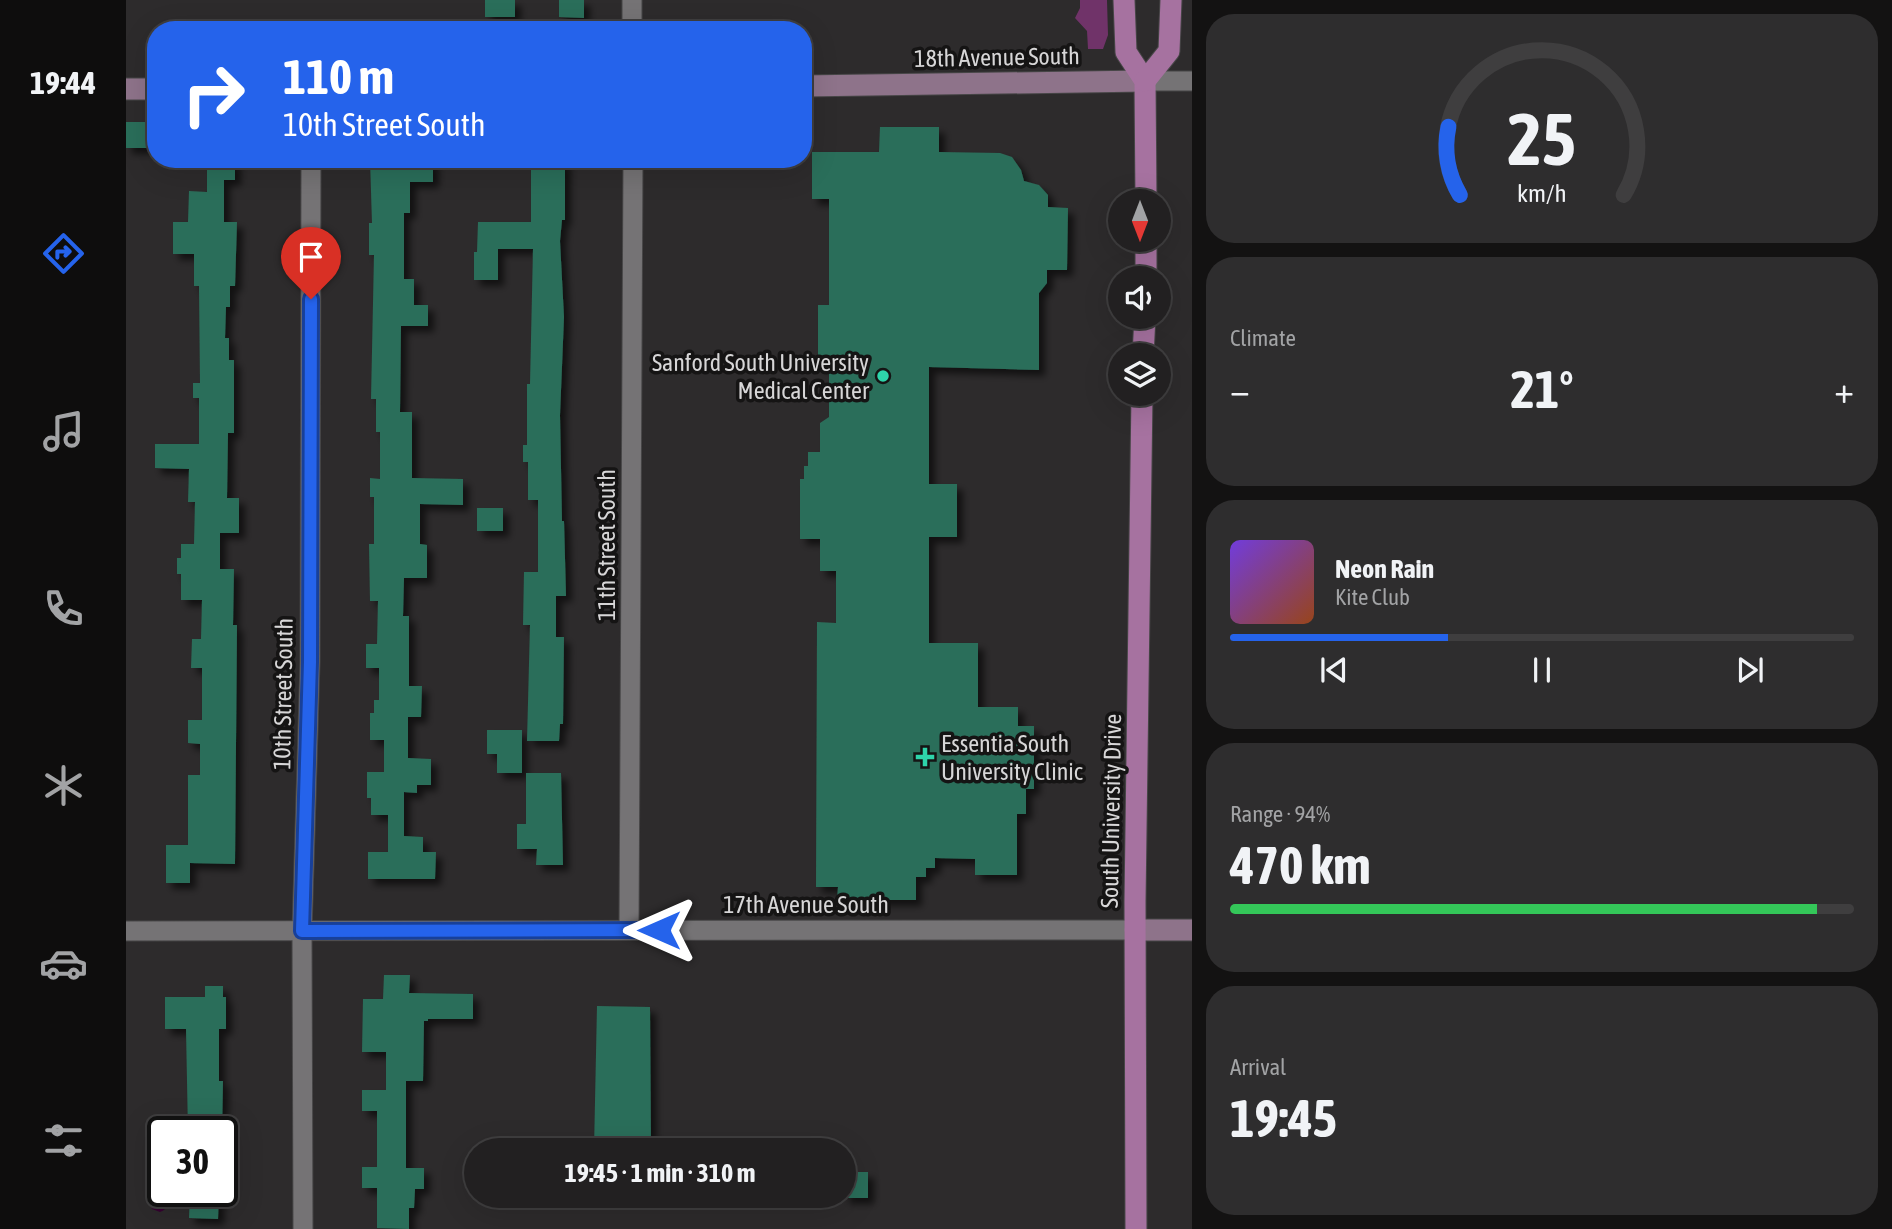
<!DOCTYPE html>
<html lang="en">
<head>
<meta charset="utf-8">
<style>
  body { margin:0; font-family:"Asap Condensed",sans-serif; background:#2e2d2e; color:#f1f3f6; height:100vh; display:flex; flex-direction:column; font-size:26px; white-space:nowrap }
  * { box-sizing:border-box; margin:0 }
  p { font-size:23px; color:#a2a3a5 }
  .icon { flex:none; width:38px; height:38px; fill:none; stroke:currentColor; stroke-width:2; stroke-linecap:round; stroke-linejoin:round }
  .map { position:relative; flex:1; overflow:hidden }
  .drawer { display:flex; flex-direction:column; gap:14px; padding:14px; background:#131212; width:700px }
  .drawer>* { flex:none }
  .top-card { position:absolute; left:21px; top:21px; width:665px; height:147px; border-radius:28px; box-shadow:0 7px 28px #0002,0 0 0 2px #3f3e3f; background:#2563eb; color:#fff; overflow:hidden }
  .needle { width:46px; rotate:180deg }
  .fabs { position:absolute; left:982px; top:189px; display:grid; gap:14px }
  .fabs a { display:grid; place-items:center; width:63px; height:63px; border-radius:50%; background:#222021; box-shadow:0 7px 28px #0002,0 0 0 2px #3f3e3f; font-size:35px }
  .speed { position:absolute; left:21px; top:1116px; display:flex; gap:14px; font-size:35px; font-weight:700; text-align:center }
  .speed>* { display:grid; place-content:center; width:91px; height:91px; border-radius:50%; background:#222021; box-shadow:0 7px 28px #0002,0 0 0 2px #3f3e3f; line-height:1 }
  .speed .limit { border:4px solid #111; border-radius:10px; background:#fff; color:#111 }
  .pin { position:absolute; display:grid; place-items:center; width:60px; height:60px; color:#fff; margin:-72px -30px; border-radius:50% 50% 50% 0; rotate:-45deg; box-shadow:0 0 7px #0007 }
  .pin .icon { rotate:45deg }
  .me { position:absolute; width:77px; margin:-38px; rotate:270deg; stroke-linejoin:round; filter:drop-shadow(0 0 5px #0008) }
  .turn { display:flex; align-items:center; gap:24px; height:147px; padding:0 21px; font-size:32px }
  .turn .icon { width:91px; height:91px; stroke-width:2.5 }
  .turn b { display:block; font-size:49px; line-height:60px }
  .big { font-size:52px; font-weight:700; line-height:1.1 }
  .drawer .card { flex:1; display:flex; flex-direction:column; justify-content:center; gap:10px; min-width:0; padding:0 24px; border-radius:28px; background:#2e2d2e }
  .drawer .dial { align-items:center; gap:0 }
  .dial svg { height:182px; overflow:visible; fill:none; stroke:#3f3e3f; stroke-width:7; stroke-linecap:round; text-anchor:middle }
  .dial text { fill:#f1f3f6; stroke:none }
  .song { display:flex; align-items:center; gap:21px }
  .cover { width:84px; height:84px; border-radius:10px; background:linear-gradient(135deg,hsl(260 70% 55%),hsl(20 70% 35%)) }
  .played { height:7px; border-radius:4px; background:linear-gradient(90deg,#2563eb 35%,#3f3e3f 35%) }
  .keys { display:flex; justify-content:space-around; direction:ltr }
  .heat { display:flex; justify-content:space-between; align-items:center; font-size:38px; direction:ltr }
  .charge { height:10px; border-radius:5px; background:linear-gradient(90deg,#34c759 94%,#3f3e3f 0) }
  .trip { position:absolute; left:338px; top:1138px; width:392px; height:70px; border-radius:35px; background:#222021; box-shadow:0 7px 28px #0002,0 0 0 2px #3f3e3f; font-weight:700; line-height:70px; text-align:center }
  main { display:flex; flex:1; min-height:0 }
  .tabs { display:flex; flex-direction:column; width:126px; justify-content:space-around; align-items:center; background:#0e0d0d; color:#a2a3a5 }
  .tabs .icon { width:49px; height:49px }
  .tabs .on { color:#2563eb }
  .tabs b { font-size:32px; color:#f1f3f6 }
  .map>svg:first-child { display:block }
</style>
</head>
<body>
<main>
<nav class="tabs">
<b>19:44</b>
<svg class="icon on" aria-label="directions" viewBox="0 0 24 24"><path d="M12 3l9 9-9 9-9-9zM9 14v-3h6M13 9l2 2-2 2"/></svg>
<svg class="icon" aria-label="music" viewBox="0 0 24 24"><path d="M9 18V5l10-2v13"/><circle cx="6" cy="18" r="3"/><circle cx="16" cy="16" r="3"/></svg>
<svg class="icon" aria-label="phone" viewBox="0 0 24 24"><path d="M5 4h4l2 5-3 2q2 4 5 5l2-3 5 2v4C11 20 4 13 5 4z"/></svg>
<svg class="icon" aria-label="climate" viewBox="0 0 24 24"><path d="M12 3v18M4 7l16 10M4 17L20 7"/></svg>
<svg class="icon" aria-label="car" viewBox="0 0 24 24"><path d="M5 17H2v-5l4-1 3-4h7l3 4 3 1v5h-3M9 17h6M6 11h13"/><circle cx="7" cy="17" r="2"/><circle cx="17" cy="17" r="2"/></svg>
<svg class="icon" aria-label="filters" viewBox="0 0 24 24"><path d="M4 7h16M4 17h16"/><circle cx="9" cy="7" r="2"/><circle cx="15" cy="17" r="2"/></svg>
</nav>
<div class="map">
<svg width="1066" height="1229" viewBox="0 0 1066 1229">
  <defs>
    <filter id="shadow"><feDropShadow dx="6" dy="6" stdDeviation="3.5" flood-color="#0009"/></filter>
  </defs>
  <rect width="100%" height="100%" fill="#2d2b2c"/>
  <path fill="#703369" d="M 954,0 L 981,0 L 982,35 L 977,49 L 962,49 L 961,31 L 949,18 L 954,8 Z"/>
  <path fill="#360131" d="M 34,1172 L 37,1174 L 37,1192 L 45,1192 C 44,1202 44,1208 34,1212 L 26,1209 C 21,1199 21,1185 26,1175 Z"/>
  <g fill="#2b6e5a" filter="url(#shadow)">
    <rect x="359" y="0" width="30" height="17"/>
    <path d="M 433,0 L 458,0 L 458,18 L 433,17 Z"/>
    <rect x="0" y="122" width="24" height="26"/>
    <path d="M 754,127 L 813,127 L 813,152 L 874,153 L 886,157 L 895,170 L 898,181 L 913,185 L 922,195 L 922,207 L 942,208 L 941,270 L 921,270 L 921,283 L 913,293 L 913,370 L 803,367 L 803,484 L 831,484 L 831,537 L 803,537 L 803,643 L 852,643 L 852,707 L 892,707 L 892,726 L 908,726 L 908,789 L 900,789 L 900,814 L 891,814 L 891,875 L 849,875 L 849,859 L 809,858 L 809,868 L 800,868 L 800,877 L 790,877 L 790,900 L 711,900 L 712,887 L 690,887 L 691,622 L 710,623 L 710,571 L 694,571 L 694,539 L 674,539 L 674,479 L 678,479 L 678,466 L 682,466 L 682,452 L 694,452 L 694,423 L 703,417 L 703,366 L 692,366 L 692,305 L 703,305 L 703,199 L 686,199 L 686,152 L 753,152 Z"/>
    <path d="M 81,159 L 109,159 L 109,180 L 98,180 L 98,222 L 111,222 L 109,286 L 104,286 L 104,307 L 100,307 L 99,338 L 103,338 L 103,360 L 108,360 L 108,433 L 102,433 L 101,498 L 113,498 L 113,533 L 94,533 L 94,569 L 108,569 L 107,625 L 111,625 L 109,864 L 64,863 L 64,883 L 40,883 L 40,845 L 62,845 L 62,775 L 74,775 L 74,744 L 62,743 L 62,720 L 76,720 L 76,668 L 65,668 L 66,639 L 75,639 L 76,600 L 55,600 L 55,574 L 51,574 L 51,558 L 55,558 L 55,544 L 68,544 L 69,502 L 62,502 L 63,469 L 29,468 L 29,444 L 73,444 L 73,398 L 67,398 L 67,383 L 74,383 L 73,286 L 68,286 L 68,254 L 47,254 L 47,222 L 62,222 L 63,191 L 81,192 Z"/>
    <path d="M 244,159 L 307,159 L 307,182 L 284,182 L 284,213 L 278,213 L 278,279 L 288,279 L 288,305 L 302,305 L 302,326 L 275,326 L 274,412 L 286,412 L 286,478 L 337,479 L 337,505 L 294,504 L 294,544 L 301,545 L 301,578 L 278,578 L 277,616 L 283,616 L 283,686 L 296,686 L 295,717 L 282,717 L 282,758 L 305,759 L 305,785 L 291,785 L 291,793 L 278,792 L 278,836 L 297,837 L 297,852 L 310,852 L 309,879 L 242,879 L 242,852 L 262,852 L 262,815 L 245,815 L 245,798 L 241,798 L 241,772 L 258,772 L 258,740 L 244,740 L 244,713 L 248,713 L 248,700 L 253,700 L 253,668 L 240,668 L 240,644 L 251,644 L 252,601 L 244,601 L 243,544 L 248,544 L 248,497 L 244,497 L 244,478 L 254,479 L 254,432 L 250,432 L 250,399 L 245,399 L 248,255 L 243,255 L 243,223 L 246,223 Z"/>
    <path d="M 405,159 L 439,159 L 439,220 L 436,220 L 434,241 L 438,317 L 434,415 L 436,521 L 438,521 L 440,596 L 430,596 L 430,637 L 438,637 L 437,724 L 434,724 L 433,741 L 401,741 L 404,625 L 397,625 L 398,572 L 412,572 L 412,500 L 402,500 L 402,462 L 397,462 L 397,445 L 401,445 L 401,384 L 404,384 L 407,249 L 372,249 L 372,280 L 348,280 L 348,252 L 351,252 L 352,222 L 405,222 Z"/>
    <rect x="351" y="508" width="26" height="23"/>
    <path d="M 361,730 L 396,730 L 396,773 L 371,773 L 371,754 L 361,754 Z"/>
    <path d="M 400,773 L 435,773 L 437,865 L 410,865 L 411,849 L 391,849 L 391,824 L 400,824 Z"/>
    <path d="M 258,975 L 284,975 L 283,993 L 347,994 L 347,1019 L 302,1019 L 302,1021 L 298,1021 L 297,1081 L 280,1081 L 280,1168 L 298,1168 L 298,1189 L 289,1189 L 288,1208 L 283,1208 L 283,1229 L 251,1228 L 251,1188 L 236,1188 L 236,1167 L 251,1167 L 251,1111 L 236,1111 L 236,1090 L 260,1090 L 260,1052 L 236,1052 L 237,999 L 257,999 Z"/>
    <path d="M 79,986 L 97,986 L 97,997 L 100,997 L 100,1029 L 93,1029 L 93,1081 L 97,1081 L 96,1132 L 62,1132 L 60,1029 L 39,1029 L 39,997 L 79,997 Z"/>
    <path d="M 471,1006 L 524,1007 L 525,1150 L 468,1150 Z"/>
    <rect x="718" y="1172" width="24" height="26"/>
    <path d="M 64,1192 L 93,1192 L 92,1219 L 63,1218 Z"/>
  </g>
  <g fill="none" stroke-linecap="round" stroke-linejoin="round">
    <g stroke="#474647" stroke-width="21">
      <g id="street">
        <path d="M 506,0 L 506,30"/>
        <path d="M 1019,81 L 1066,81"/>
        <path d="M 503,930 L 507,159"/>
        <path d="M 0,931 L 1009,930"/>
        <path d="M 177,1229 L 176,931 L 184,662 L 185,159"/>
      </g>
    </g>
    <g stroke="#474647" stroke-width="23">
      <g id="secondary">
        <path d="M 677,86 L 1019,81"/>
        <path d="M 0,89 L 30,89"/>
        <path d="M 1009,930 L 1066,930"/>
      </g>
    </g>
    <g stroke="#474647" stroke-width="23">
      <g id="primary">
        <path d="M 998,0 L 1000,52 L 1019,81 L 1020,201"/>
        <path d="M 1019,81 L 1043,51 L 1045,0"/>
        <path d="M 1020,240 L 1020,278"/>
        <path d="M 1017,355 L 1019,317"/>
        <path d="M 1010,1229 L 1009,902 L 1016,394"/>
      </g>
    </g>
    <use href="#street" stroke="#757375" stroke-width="19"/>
    <use href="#secondary" stroke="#8e738a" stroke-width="21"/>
    <use href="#primary" stroke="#a672a0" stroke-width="21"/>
  </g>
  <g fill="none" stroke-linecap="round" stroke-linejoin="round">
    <g stroke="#184099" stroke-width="18">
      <path id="route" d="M 185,299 L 184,662 L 176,931 L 533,930"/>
    </g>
    <use href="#route" stroke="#2563eb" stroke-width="12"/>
  </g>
  <g fill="#2ed4aa" stroke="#151414" stroke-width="2.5">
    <circle cx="757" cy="376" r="7"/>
    <path d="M795.5 746.5h7v7h7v7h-7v7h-7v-7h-7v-7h7z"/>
  </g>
  <g text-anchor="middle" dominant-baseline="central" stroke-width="7" stroke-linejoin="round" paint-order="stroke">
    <g font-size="24" fill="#d7d6d7" stroke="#151414">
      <text transform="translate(871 57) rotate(-1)">18th Avenue South</text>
      <text transform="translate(480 545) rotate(-90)">11th Street South</text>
      <text transform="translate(157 694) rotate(-89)">10th Street South</text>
      <text transform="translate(985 811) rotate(-89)">South University Drive</text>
      <text x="680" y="904">17th Avenue South</text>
    </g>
    <g font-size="24" fill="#d7d6d7" stroke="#151414" text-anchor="end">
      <text x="743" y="362">Sanford South University<tspan x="743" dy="28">Medical Center</tspan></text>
      <text x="815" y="743" text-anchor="start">Essentia South<tspan x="815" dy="28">University Clinic</tspan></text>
    </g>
  </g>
</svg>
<div class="fabs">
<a><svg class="needle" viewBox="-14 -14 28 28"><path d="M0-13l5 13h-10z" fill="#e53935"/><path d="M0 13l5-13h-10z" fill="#a2a3a5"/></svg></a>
<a><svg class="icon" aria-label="sound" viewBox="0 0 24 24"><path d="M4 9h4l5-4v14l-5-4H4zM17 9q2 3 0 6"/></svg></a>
<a><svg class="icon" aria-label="layers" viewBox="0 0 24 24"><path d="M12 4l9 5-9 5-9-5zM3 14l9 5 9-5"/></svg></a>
</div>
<div class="speed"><div class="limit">30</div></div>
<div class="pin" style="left:185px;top:299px;background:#d93025"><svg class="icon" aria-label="arrive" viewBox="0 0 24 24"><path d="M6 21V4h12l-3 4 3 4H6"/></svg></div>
<svg class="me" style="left:533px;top:930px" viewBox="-20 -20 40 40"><path d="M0-17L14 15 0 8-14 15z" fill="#2563eb" stroke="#fff" stroke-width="4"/></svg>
<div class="trip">19:45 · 1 min · 310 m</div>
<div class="top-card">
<div class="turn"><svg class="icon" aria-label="right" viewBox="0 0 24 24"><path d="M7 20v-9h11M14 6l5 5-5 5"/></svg><div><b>110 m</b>10th Street South</div></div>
</div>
</div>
<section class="drawer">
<div class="card dial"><svg viewBox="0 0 100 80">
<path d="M14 69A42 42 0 1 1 86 69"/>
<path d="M14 69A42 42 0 0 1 9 39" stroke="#2563eb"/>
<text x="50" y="56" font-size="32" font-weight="700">25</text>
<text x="50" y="72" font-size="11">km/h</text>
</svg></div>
<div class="card"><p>Climate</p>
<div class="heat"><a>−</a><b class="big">21°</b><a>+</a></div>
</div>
<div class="card">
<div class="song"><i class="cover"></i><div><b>Neon Rain</b><p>Kite Club</p></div></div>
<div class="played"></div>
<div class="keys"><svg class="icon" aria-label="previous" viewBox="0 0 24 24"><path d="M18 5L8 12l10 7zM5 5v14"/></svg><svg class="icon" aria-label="pause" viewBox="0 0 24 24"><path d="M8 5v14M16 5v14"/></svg><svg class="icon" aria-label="next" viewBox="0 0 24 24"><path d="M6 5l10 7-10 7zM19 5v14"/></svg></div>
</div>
<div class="card"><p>Range · 94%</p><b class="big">470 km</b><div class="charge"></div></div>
<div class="card"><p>Arrival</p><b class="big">19:45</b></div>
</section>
</main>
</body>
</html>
